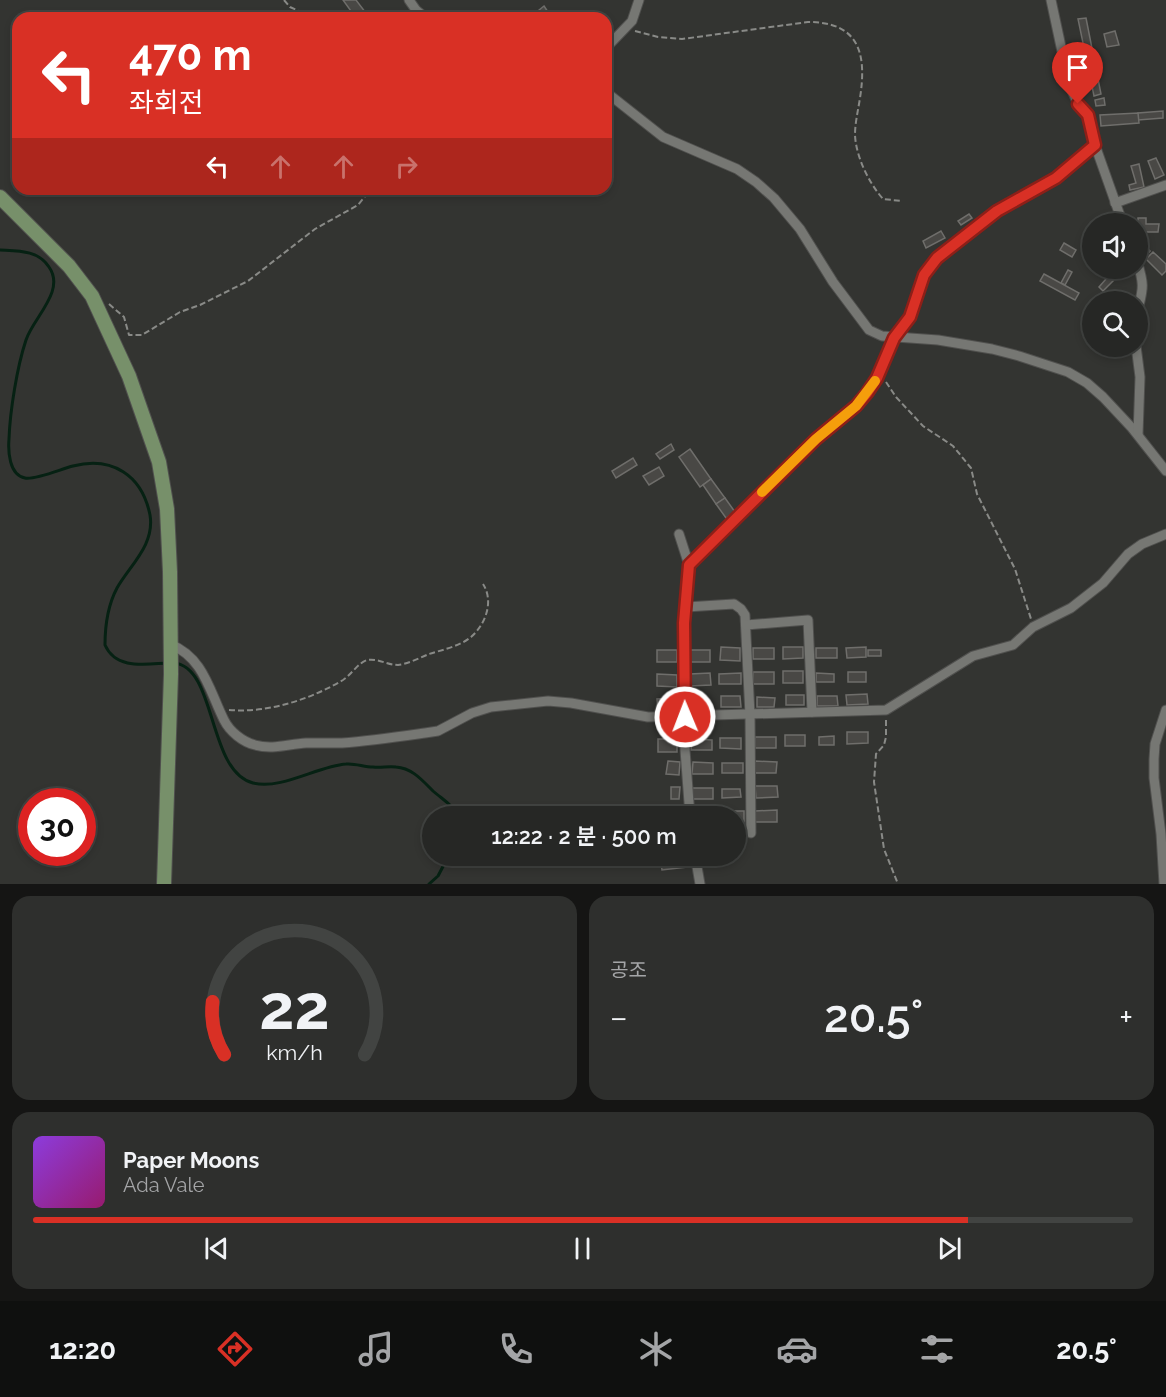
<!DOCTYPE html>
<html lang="ko">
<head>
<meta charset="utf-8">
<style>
  body { margin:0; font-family:Raleway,"Noto Sans KR",sans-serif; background:#2e2f2d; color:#f1f3f6; height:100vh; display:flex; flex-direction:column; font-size:22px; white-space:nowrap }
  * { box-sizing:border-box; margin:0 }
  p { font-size:20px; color:#a4a5a7 }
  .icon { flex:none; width:33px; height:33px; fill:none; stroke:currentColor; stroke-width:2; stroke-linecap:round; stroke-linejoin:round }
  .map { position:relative; height:884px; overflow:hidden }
  .drawer { display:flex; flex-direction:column; gap:12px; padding:12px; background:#151514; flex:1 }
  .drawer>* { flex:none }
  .guide { position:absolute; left:12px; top:12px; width:600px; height:183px; border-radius:18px; box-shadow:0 3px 9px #0003,0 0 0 2px #424442; background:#d93025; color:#fff; overflow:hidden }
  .controls { position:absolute; left:1082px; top:213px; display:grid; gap:12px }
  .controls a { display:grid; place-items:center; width:66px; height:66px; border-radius:50%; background:#262725; box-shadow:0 3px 9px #0003,0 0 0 2px #424442; font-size:30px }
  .speed { position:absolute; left:18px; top:788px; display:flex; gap:12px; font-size:30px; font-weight:700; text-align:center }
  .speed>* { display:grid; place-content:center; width:78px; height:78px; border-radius:50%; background:#262725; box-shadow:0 3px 9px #0003,0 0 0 2px #424442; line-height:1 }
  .speed .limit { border:9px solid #d22; background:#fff; color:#111 }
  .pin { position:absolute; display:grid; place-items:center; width:51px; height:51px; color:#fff; margin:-62px -26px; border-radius:50% 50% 50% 0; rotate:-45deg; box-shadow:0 0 6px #0007 }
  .pin .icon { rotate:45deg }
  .me { position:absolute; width:66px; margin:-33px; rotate:359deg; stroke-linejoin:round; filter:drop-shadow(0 0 4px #0008) }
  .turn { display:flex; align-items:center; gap:21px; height:126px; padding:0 18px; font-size:27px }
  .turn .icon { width:78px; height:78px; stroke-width:2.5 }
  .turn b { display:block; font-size:42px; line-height:51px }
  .lanes { display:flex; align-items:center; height:57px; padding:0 18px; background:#0003; justify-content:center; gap:30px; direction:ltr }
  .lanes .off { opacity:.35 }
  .big { font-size:45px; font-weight:600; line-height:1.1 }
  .drawer .card { flex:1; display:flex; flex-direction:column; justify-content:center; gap:9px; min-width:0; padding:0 21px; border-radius:18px; background:#2e2f2d }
  .drawer .dial { align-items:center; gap:0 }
  .dial svg { height:156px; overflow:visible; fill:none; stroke:#424442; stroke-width:7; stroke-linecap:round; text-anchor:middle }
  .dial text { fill:#f1f3f6; stroke:none }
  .song { display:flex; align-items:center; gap:18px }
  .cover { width:72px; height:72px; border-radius:9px; background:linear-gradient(135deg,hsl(270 70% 55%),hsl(320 70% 35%)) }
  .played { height:6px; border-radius:3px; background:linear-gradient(90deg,#d93025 85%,#424442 85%) }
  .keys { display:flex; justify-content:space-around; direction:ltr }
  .heat { display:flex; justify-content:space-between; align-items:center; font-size:33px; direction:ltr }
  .drawer .tiles { flex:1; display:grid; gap:12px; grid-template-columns:1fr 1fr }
  .card:last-child { grid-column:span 2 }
  .trip { position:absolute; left:422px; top:806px; width:324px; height:60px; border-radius:30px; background:#262725; box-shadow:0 3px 9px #0003,0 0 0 2px #424442; font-weight:600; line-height:60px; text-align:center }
  .tabs { display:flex; height:96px; justify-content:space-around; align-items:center; background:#0f100f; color:#a4a5a7 }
  .tabs .icon { width:42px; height:42px }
  .tabs .selected { color:#d93025 }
  .tabs b { font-size:27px; color:#f1f3f6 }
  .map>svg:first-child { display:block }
</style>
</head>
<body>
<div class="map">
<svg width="1166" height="884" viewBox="0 0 1166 884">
  <rect width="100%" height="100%" fill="#333431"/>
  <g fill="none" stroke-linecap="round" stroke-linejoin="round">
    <g stroke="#062113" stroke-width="3">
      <path d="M 0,250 C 18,251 38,250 49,267 C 66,291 33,318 26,340 C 17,367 10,411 9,439 C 8,451 9,475 25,478 C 36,480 61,469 73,466 C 112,456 142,475 150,515 C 155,545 130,565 117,588 C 108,605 105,626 105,645 C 116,670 145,664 168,663"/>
      <path d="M 174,663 C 217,667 207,771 253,783 C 282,790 318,766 346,764 C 355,763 364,767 373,767 C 381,768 388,766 396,767 C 412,768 422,780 433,791 C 442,799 453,805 459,816"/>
      <path d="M 429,884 L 438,876 L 449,855"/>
    </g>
  </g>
  <g fill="#494845" stroke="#6f6e6b" stroke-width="1.5">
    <path d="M 343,0 L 356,0 L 369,17 L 356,18 Z"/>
    <path d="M 544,6 L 552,18 L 542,18 L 538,11 Z"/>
    <path d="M 1086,18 L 1101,94 L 1094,96 L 1078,19 Z"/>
    <path d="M 1115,31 L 1119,45 L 1107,47 L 1104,34 Z"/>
    <path d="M 1104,98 L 1105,105 L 1096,106 L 1095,100 Z"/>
    <path d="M 1163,111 L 1163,118 L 1138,120 L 1138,113 Z"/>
    <path d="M 1138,113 L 1139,123 L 1101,126 L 1100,115 Z"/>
    <path d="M 1156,158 L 1164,175 L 1155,179 L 1148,161 Z"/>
    <path d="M 1139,164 L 1144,187 L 1130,190 L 1129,185 L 1136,183 L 1131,166 Z"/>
    <path d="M 969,214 L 972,218 L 961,225 L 958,221 Z"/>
    <path d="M 1138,218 L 1146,218 L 1146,224 L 1159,224 L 1158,232 L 1138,232 Z"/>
    <path d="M 941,231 L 945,238 L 926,248 L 923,241 Z"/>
    <path d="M 1141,241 L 1150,251 L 1145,257 L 1137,249 L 1137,245 Z"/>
    <path d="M 1064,243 L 1076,250 L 1072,257 L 1060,250 Z"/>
    <path d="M 1153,252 L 1166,264 L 1166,271 L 1162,275 L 1146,259 Z"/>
    <path d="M 1105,269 L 1115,279 L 1103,291 L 1099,287 L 1106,279 L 1100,273 Z"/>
    <path d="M 1068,270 L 1072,272 L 1065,285 L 1061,283 Z"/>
    <path d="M 1044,274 L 1079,293 L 1075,300 L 1040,281 Z"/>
    <path d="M 1115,291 L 1126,302 L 1113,302 L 1109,297 Z"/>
    <path d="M 1086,322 L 1092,323 L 1092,335 L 1084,332 Z"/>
    <path d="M 671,444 L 674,450 L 660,459 L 656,454 Z"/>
    <path d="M 690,449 L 711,479 L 700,487 L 679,457 Z"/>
    <path d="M 633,458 L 637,465 L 616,478 L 612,471 Z"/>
    <path d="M 659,467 L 664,476 L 649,485 L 643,476 Z"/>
    <path d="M 711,479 L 725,498 L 716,504 L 703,485 Z"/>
    <path d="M 725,498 L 735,512 L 726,518 L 716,504 Z"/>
    <path d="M 721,647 L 740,648 L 740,661 L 720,660 Z"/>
    <path d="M 783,647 L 803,647 L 803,658 L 783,659 Z"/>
    <path d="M 866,647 L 866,657 L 847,658 L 846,648 Z"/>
    <rect x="753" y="648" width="21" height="11"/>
    <rect x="816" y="648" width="21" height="10"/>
    <rect x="657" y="650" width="20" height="12"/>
    <rect x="689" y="650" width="21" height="12"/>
    <rect x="868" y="650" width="13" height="6"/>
    <rect x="783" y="671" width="20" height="12"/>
    <rect x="753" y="672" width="21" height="12"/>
    <rect x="848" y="672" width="18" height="10"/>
    <path d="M 710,673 L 711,685 L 690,686 L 690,674 Z"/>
    <path d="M 741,673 L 741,684 L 719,684 L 719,674 Z"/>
    <path d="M 816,673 L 834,674 L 834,682 L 816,682 Z"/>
    <path d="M 657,674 L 677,675 L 677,687 L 657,686 Z"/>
    <path d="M 867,694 L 868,704 L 847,705 L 846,695 Z"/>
    <rect x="786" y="695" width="18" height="10"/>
    <path d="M 721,696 L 740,696 L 741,707 L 721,707 Z"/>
    <path d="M 817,696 L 837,696 L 838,706 L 817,706 Z"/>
    <path d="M 757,697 L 775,698 L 774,707 L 757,707 Z"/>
    <path d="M 676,698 L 677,711 L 658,711 L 657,699 Z"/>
    <rect x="692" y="702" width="14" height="7"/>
    <path d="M 847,732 L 868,732 L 868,743 L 847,744 Z"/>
    <rect x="785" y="735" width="20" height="11"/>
    <path d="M 834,736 L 834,745 L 819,745 L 819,737 Z"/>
    <rect x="755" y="737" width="21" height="11"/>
    <path d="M 720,738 L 741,738 L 741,749 L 720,748 Z"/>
    <rect x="658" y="739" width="19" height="13"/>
    <path d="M 692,739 L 712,740 L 712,750 L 691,750 Z"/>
    <path d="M 668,761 L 680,762 L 679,775 L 666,774 Z"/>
    <path d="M 755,761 L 777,762 L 776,773 L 755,773 Z"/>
    <path d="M 693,762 L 713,763 L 713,774 L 692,774 Z"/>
    <rect x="722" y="763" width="21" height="10"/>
    <path d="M 755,786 L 777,786 L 778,797 L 756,798 Z"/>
    <path d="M 671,787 L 680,787 L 679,799 L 671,799 Z"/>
    <rect x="692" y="788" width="21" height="11"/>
    <path d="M 722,789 L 740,789 L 741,797 L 722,798 Z"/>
    <path d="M 777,810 L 777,822 L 755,822 L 755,811 Z"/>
    <path d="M 723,811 L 744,811 L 744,822 L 735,822 L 735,816 L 723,816 Z"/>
    <path d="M 671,855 L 685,855 L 687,867 L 662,870 L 660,856 Z"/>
    <path d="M 701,855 L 726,855 L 727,861 L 703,865 Z"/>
  </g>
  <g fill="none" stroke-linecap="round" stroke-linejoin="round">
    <g stroke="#50504e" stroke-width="11">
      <g id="street">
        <path d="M 409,0 L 416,10 L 426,18"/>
        <path d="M 1051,0 L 1069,84 L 1078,104 L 1088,115 L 1095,145 L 1123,224"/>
        <path d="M 606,48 L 632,21 L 639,0"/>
        <path d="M 606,92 L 663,137 L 737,169 L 756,182 L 774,198 L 800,229 L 833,282 L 869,330 L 882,336 L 938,340 L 992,349 L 1019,356 L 1068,372 L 1087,383 L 1103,397 L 1132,428 L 1166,471"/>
        <path d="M 1115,203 L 1166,185"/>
        <path d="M 1137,261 C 1145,287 1143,288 1137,314"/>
        <path d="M 1136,346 L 1140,377 L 1138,435"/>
        <path d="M 679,534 L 689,565 L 684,623 L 684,678 L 685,750 L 690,816"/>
        <path d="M 689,565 L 816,439 L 856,406 L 867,393 L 877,378 L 894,338 L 910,317 L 924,275 L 937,258 L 997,211 L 1056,178 L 1095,145"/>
        <path d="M 686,607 L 734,604 L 741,609 L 745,615 L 750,715 L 751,833"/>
        <path d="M 746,625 L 808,620 L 812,712"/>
        <path d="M 170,644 C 204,658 209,690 224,720 C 230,732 243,742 255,745 C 273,750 288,744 306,743 C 318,743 330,743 342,743 C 370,741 397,737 425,733 L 438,731 L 472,713 L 491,707 L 548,701 L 571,703 L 648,717 L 886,710 L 973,656 L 1013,645 L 1033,627 L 1071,608 L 1103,583 L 1128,554 L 1142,544 L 1166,534"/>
        <path d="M 695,855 L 700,884"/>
        <path d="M 1164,884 L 1161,834 L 1154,778 L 1154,759 L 1155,744 L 1166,710"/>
      </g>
    </g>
    <g stroke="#50504e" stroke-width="16">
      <path id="primary" d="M 0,197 L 69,266 L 92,296 L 129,376 L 159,462 L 167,509 L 170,572 L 171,674 L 164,884"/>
    </g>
    <g stroke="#898a87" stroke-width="2" stroke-dasharray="6 3" stroke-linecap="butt">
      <path d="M 284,0 L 290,7 L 314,18"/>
      <path d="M 635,31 L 658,37 L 682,39 L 808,22 C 859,22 867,53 860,98 C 858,111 855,123 855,135 C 856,157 869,183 883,199 L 902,201"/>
      <path d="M 109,304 L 124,317 L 129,335 L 142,335 L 180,312 L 200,305 L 248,281 L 315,229 L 358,205 L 371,189"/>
      <path d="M 886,382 L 896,397 L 923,426 L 953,446 L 971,468 L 977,494 L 1015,569 L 1031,619"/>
      <path d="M 229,710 C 268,713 309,700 343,680 C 351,675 358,663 367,660 C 378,658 387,665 398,665 C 408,664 419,658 429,654 C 442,650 460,646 471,637 C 486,624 494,601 483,584"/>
      <path d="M 886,720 L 886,737 L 884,745 L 876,754 L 874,782 L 884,849 L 898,884"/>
    </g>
    <use href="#street" stroke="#767773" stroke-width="9"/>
    <use href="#primary" stroke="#77906a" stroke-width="14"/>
  </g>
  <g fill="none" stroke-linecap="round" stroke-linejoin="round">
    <g stroke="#8d1f18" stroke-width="15">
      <path id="route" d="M 685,717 L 684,623 L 689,565 L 816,439 L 856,406 L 867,393 L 877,378 L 894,338 L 910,317 L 924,275 L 937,258 L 997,211 L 1056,178 L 1095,145 L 1088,115 L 1078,104"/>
    </g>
    <use href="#route" stroke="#d93025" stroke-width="10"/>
    <path stroke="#f59e0b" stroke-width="10" d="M 762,492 L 816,439 L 856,406 L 875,381"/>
  </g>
</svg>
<div class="controls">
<a><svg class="icon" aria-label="sound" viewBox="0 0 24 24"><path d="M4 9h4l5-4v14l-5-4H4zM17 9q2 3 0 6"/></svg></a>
<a><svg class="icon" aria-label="search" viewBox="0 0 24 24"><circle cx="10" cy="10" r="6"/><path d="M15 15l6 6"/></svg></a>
</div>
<div class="speed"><div class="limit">30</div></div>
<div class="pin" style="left:1078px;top:104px;background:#d93025"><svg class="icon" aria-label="arrive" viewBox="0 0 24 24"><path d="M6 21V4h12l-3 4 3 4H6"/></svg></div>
<svg class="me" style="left:685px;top:717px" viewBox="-20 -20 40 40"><circle r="17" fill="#d93025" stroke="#fff" stroke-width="3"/><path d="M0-11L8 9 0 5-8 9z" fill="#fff"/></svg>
<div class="trip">12:22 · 2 분 · 500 m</div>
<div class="guide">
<div class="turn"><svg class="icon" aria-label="left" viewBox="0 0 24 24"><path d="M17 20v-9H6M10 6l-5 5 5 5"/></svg><div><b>470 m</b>좌회전</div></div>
<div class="lanes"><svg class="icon" aria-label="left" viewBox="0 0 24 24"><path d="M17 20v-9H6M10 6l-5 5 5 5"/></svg><svg class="icon off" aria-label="ahead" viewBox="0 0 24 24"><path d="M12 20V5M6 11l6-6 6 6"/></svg><svg class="icon off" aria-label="ahead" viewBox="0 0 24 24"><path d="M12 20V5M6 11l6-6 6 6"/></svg><svg class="icon off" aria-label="right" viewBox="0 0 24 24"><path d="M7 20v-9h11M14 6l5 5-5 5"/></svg></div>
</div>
</div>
<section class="drawer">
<div class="tiles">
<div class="card dial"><svg viewBox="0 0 100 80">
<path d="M14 69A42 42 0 1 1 86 69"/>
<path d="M14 69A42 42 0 0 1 8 42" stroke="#d93025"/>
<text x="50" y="56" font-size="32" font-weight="700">22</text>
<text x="50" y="72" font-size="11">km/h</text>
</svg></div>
<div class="card"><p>공조</p>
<div class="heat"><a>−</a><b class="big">20.5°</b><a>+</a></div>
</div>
<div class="card">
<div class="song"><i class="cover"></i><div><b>Paper Moons</b><p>Ada Vale</p></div></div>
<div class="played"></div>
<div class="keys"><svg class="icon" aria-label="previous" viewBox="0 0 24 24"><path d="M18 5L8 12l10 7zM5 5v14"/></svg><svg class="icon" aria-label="pause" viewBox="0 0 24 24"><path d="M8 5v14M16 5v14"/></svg><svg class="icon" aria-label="next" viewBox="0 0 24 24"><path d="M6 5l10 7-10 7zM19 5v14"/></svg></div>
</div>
</div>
</section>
<nav class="tabs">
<b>12:20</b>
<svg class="icon selected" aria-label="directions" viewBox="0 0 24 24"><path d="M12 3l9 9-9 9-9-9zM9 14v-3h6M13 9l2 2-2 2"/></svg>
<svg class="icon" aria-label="music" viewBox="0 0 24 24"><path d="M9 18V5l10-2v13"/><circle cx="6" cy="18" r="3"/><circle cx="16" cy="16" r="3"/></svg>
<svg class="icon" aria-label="phone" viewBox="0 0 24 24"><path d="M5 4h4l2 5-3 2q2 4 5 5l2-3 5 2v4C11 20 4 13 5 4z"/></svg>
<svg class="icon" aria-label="climate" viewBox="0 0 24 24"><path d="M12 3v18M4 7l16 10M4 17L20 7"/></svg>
<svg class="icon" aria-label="car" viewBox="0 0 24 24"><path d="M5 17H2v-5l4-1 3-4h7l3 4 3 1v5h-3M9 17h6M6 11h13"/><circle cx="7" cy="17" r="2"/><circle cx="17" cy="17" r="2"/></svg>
<svg class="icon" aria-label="filters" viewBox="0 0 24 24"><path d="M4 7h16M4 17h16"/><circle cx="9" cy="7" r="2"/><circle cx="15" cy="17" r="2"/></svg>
<b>20.5°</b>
</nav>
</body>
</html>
